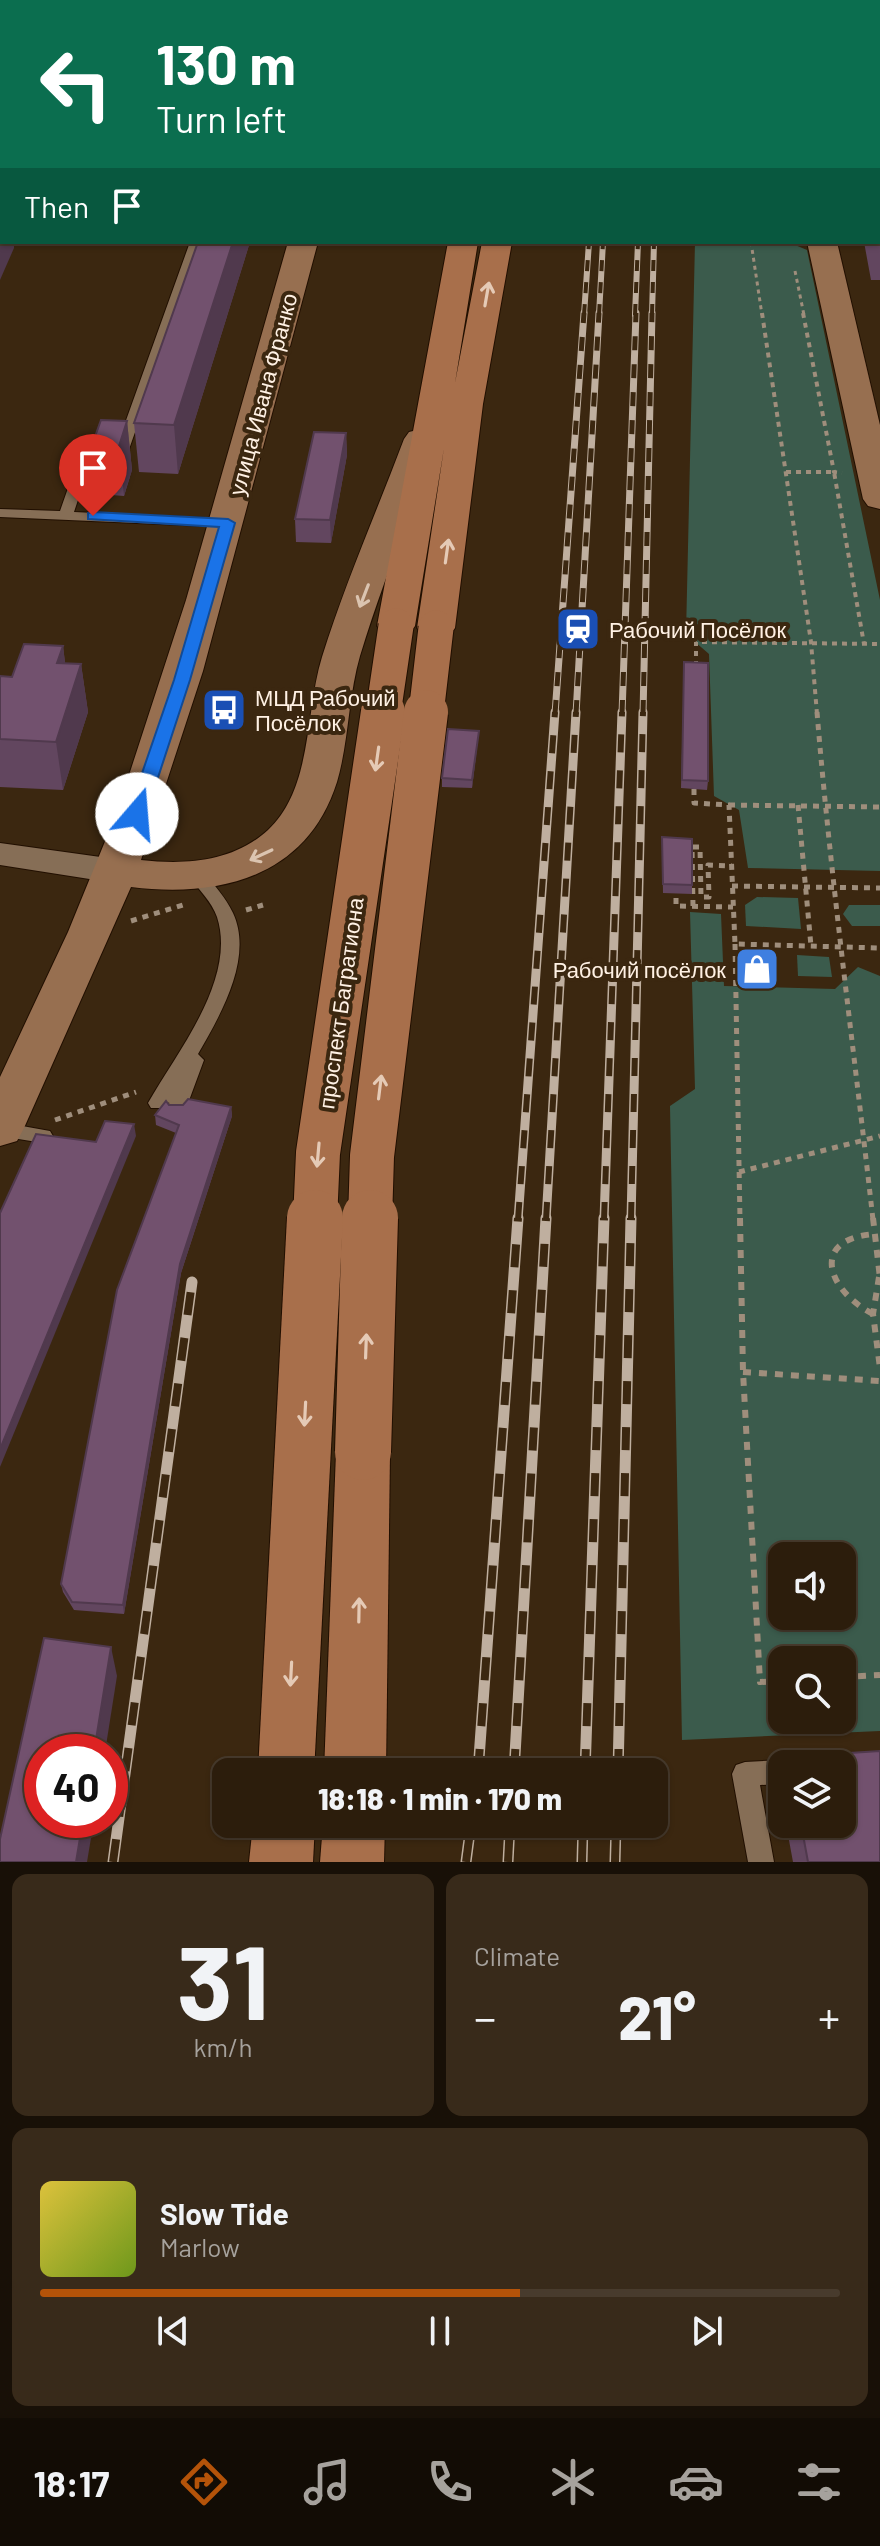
<!DOCTYPE html>
<html lang="en">
<head>
<meta charset="utf-8">
<style>
  body { margin:0; font-family:Barlow,sans-serif; background:#382a1a; color:#f1f3f6; height:100vh; display:flex; flex-direction:column; font-size:30px; white-space:nowrap }
  * { box-sizing:border-box; margin:0 }
  p { font-size:26px; color:#a6a29d }
  .icon { flex:none; width:44px; height:44px; fill:none; stroke:currentColor; stroke-width:2; stroke-linecap:round; stroke-linejoin:round }
  .map { position:relative; height:1862px; overflow:hidden }
  .panel { display:flex; flex-direction:column; gap:12px; padding:12px; background:#181007; flex:1 }
  .panel>* { flex:none }
  .banner { position:absolute; left:0px; top:0px; width:880px; height:244px; box-shadow:0 2px 6px #0004,0 0 0 2px #483b2d; background:#0b6e4f; color:#fff; overflow:hidden }
  .controls { position:absolute; left:768px; top:1542px; display:grid; gap:16px }
  .controls a { display:grid; place-items:center; width:88px; height:88px; border-radius:16px; background:#2c1d0c; box-shadow:0 2px 6px #0004,0 0 0 2px #483b2d; font-size:40px }
  .speed { position:absolute; left:24px; top:1734px; display:flex; gap:16px; font-size:40px; font-weight:700; text-align:center }
  .speed>* { display:grid; place-content:center; width:104px; height:104px; border-radius:50%; background:#2c1d0c; box-shadow:0 2px 6px #0004,0 0 0 2px #483b2d; line-height:1 }
  .speed .limit { border:12px solid #d22; background:#fff; color:#111 }
  .pin { position:absolute; display:grid; place-items:center; width:68px; height:68px; color:#fff; margin:-82px -34px; border-radius:50% 50% 50% 0; rotate:-45deg; box-shadow:0 0 8px #0007 }
  .pin .icon { rotate:45deg }
  .me { position:absolute; width:88px; margin:-44px; rotate:18deg; stroke-linejoin:round; filter:drop-shadow(0 0 6px #0008) }
  .turn { display:flex; align-items:center; gap:28px; height:168px; padding:0 24px; font-size:36px }
  .turn .icon { width:104px; height:104px; stroke-width:2.5 }
  .turn b { display:block; font-size:56px; line-height:68px }
  .then { display:flex; align-items:center; height:76px; padding:0 24px; background:#0003; gap:16px; font-size:30px }
  .big { font-size:60px; font-weight:800; line-height:1.1 }
  .panel .tile { flex:1; display:flex; flex-direction:column; justify-content:center; gap:12px; min-width:0; padding:0 28px; border-radius:16px; background:#382a1a }
  .panel .dial { align-items:center; gap:0 }
  .dial b { font-size:104px; line-height:1 }
  .song { display:flex; align-items:center; gap:24px }
  .cover { width:96px; height:96px; border-radius:12px; background:linear-gradient(135deg,hsl(50 70% 55%),hsl(80 70% 35%)) }
  .played { height:8px; border-radius:4px; background:linear-gradient(90deg,#b45309 60%,#483b2d 60%) }
  .keys { display:flex; justify-content:space-around; direction:ltr }
  .heat { display:flex; justify-content:space-between; align-items:center; font-size:44px; direction:ltr }
  .panel .tiles { flex:1; display:grid; gap:12px; grid-template-columns:1fr 1fr }
  .tile:last-child { grid-column:span 2 }
  .trip { position:absolute; left:212px; top:1758px; width:456px; height:80px; border-radius:16px; background:#2c1d0c; box-shadow:0 2px 6px #0004,0 0 0 2px #483b2d; font-weight:800; line-height:80px; text-align:center }
  .dock { display:flex; height:128px; justify-content:space-around; align-items:center; background:#120c05; color:#a6a29d }
  .dock .icon { width:56px; height:56px }
  .dock .active { color:#b45309 }
  .dock b { font-size:36px; color:#f1f3f6 }
  .map>svg:first-child { display:block }
</style>
</head>
<body>
<div class="map">
<svg width="880" height="1862" viewBox="0 0 880 1862">
  <rect width="100%" height="100%" fill="#3b2710"/>
  <g fill="#3b5b4c" fill-rule="evenodd">
    <path d="M 695,242 L 788,242 L 807,250 L 880,600 L 880,871 L 748,868 L 739,810 L 714,796 L 709,654 L 686,634 Z"/>
    <path d="M 757,897 L 798,898 L 801,929 L 746,926 L 745,905 Z"/>
    <path d="M 849,905 L 880,905 L 880,926 L 852,926 L 843,914 Z"/>
    <path d="M 690,912 L 721,914 L 724,986 L 835,989 L 858,967 L 880,976 L 880,1731 L 682,1740 L 670,1106 L 695,1089 ZM 842,1556 L 842,1616 L 782,1616 L 782,1556 ZM 842,1660 L 842,1720 L 782,1720 L 782,1660 Z"/>
    <path d="M 797,955 L 829,957 L 832,977 L 798,976 Z"/>
  </g>
  <g fill="none" stroke-linecap="round" stroke-linejoin="round">
    <g stroke="#210f00" stroke-width="2">
      <g id="lane">
        <path d="M 82,0 L 93,0 L 81,2 Z"/>
        <rect x="0" y="123" width="2" height="6"/>
        <path d="M 190,242 L 202,242 L 127,455 L 120,459 L 92,458 L 74,512 L 228,519 L 235,523 L 228,527 L 0,517 L 0,509 L 60,511 L 81,451 L 115,451 Z"/>
        <path d="M 198,870 L 204,872 C 214,885 226,898 233,913 C 254,958 220,1016 198,1054 L 204,1060 L 187,1106 L 184,1111 L 170,1111 L 169,1102 L 165,1108 L 151,1108 L 148,1103 C 177,1052 237,979 217,917 C 212,902 198,889 189,876 Z"/>
        <path d="M 0,1122 L 50,1131 L 53,1136 L 50,1141 L 43,1143 L 0,1136 Z"/>
        <path d="M 782,1760 L 791,1764 L 782,1764 L 782,1784 L 760,1785 L 774,1862 L 748,1862 L 732,1774 L 736,1765 L 745,1762 Z"/>
      </g>
    </g>
    <g stroke="#210f00" stroke-width="2">
      <g id="street">
        <rect x="0" y="16" width="2" height="12"/>
        <rect x="0" y="73" width="2" height="12"/>
        <path d="M 0,843 L 115,859 L 127,863 L 132,871 L 127,879 L 115,883 L 0,865 Z"/>
      </g>
    </g>
    <g stroke="#210f00" stroke-width="2">
      <g id="secondary">
        <rect x="763" y="0" width="24" height="2"/>
        <rect x="878" y="106" width="2" height="16"/>
        <path d="M 288,242 L 318,242 L 203,671 L 141,860 C 186,865 233,862 268,830 C 313,788 305,711 322,657 C 345,583 377,511 404,439 L 409,432 L 421,429 L 433,432 L 438,439 C 412,511 382,583 360,656 C 348,697 349,741 337,782 C 307,877 220,898 131,887 L 24,1128 L 17,1141 L 0,1146 L 0,1077 L 68,932 L 117,812 L 186,600 Z"/>
        <path d="M 807,242 L 837,242 L 880,425 L 880,509 L 868,506 L 863,499 Z"/>
      </g>
    </g>
    <g stroke="#210f00" stroke-width="2">
      <g id="primary">
        <rect x="495" y="0" width="24" height="2"/>
        <rect x="529" y="0" width="24" height="2"/>
        <path d="M 448,242 L 478,242 L 455,383 L 482,242 L 512,242 L 483,404 L 455,628 L 449,636 L 436,639 L 423,636 L 417,628 L 444,448 L 415,626 L 409,634 L 396,637 L 383,634 L 377,626 Z"/>
        <path d="M 363,1429 L 382,1435 L 390,1452 L 386,1772 L 324,1772 L 336,1452 L 344,1435 Z"/>
        <path d="M 253,1824 L 315,1824 L 313,1862 L 249,1862 Z"/>
        <path d="M 323,1824 L 385,1824 L 384,1862 L 320,1862 Z"/>
      </g>
    </g>
    <g stroke="#9f8e7c" stroke-width="3" stroke-dasharray="4 4" stroke-linecap="butt">
      <path d="M 751,242 L 762,315"/>
      <path d="M 795,271 L 804,315"/>
    </g>
    <g stroke="#9f8e7c" stroke-width="4" stroke-dasharray="5 5" stroke-linecap="butt">
      <path d="M 762,313 L 811,642 L 817,714"/>
      <path d="M 803,313 L 834,472 L 842,473"/>
      <path d="M 786,472 L 834,472 L 864,644"/>
      <path d="M 696,666 L 696,642 L 880,644"/>
    </g>
    <g stroke="#9f8e7c" stroke-width="5" stroke-dasharray="6 6" stroke-linecap="butt">
      <path d="M 817,712 C 831,882 854,1050 873,1220"/>
      <path d="M 694,789 L 694,803 L 729,805 L 735,944 L 880,948"/>
      <path d="M 729,805 L 880,807"/>
      <path d="M 798,805 L 811,946"/>
      <path d="M 676,886 L 676,906 L 733,907"/>
      <path d="M 732,886 L 880,888"/>
      <path d="M 693,906 L 692,847 L 700,847 L 701,897 L 709,897 L 708,865 L 732,866"/>
      <path d="M 246,910 L 263,905"/>
      <path d="M 131,921 L 183,905"/>
      <path d="M 735,944 L 740,1220"/>
      <path d="M 55,1120 L 136,1092"/>
      <path d="M 739,1172 L 880,1136"/>
    </g>
    <g stroke="#9f8e7c" stroke-width="6" stroke-dasharray="8 8" stroke-linecap="butt">
      <path d="M 740,1218 L 743,1372 L 760,1682 L 782,1681"/>
      <path d="M 873,1218 L 880,1278"/>
      <path d="M 879,1277 L 873,1314 L 880,1368"/>
      <path d="M 873,1314 C 828,1291 808,1239 875,1234"/>
      <path d="M 743,1372 L 880,1381"/>
      <path d="M 842,1677 L 880,1675"/>
    </g>
    <use href="#lane" fill="#866e56" fill-rule="evenodd"/>
    <use href="#street" fill="#866e56" fill-rule="evenodd"/>
    <use href="#secondary" fill="#976f50" fill-rule="evenodd"/>
    <use href="#primary" fill="#a86f4b" fill-rule="evenodd"/>
    <g stroke="#bfaf9f" stroke-width="6">
      <g id="rail-far3">
        <path d="M 584,315 L 589,242"/>
        <path d="M 599,315 L 603,242"/>
        <path d="M 635,315 L 638,242"/>
        <path d="M 652,315 L 654,242"/>
      </g>
    </g>
    <g stroke="#bfaf9f" stroke-width="7">
      <g id="rail-far2">
        <path d="M 555,714 L 584,313"/>
        <path d="M 576,714 L 599,313"/>
        <path d="M 622,714 L 636,313"/>
        <path d="M 643,714 L 652,313"/>
      </g>
    </g>
    <g stroke="#bfaf9f" stroke-width="9">
      <g id="rail-far1">
        <path d="M 518,1220 L 555,712"/>
        <path d="M 546,1220 L 576,712"/>
        <path d="M 604,1220 L 622,712"/>
        <path d="M 631,1220 L 643,712"/>
      </g>
    </g>
    <g stroke="#bfaf9f" stroke-width="11">
      <g id="rail">
        <path d="M 478,1772 L 518,1218"/>
        <path d="M 514,1772 L 546,1218"/>
        <path d="M 585,1772 L 604,1218"/>
        <path d="M 618,1772 L 631,1218"/>
        <path d="M 113,1862 L 192,1282"/>
        <path d="M 466,1862 L 471,1824"/>
        <path d="M 508,1862 L 510,1824"/>
        <path d="M 582,1862 L 583,1824"/>
        <path d="M 615,1862 L 616,1824"/>
      </g>
    </g>
    <use href="#rail-far3" stroke="#3b2710" stroke-width="4" stroke-dasharray="11" stroke-linecap="butt"/>
    <use href="#rail-far2" stroke="#3b2710" stroke-width="5" stroke-dasharray="14" stroke-linecap="butt"/>
    <use href="#rail-far1" stroke="#3b2710" stroke-width="6" stroke-dasharray="18" stroke-linecap="butt"/>
    <use href="#rail" stroke="#3b2710" stroke-width="8" stroke-dasharray="23" stroke-linecap="butt"/>
    <g stroke="#210f00" stroke-width="37" stroke-linecap="butt">
      <g id="primary-bridge-far2">
        <path d="M 383,714 L 396,626"/>
        <path d="M 426,714 L 436,628"/>
      </g>
    </g>
    <g stroke="#210f00" stroke-width="46" stroke-linecap="butt">
      <g id="primary-bridge-far1">
        <path d="M 315,1220 L 318,1153 L 383,712"/>
        <path d="M 370,1220 L 372,1156 L 426,712"/>
      </g>
    </g>
    <g stroke="#210f00" stroke-width="58" stroke-linecap="butt">
      <g id="primary-bridge">
        <path d="M 363,1452 L 370,1218"/>
        <path d="M 286,1772 L 315,1218"/>
      </g>
    </g>
    <use href="#primary-bridge-far2" stroke="#a86f4b" stroke-width="35"/>
    <use href="#primary-bridge-far1" stroke="#a86f4b" stroke-width="44"/>
    <use href="#primary-bridge" stroke="#a86f4b" stroke-width="56"/>
  </g>
  <g fill="#62465f">
    <path d="M 128,0 L 160,0 L 159,2 L 128,2 Z"/>
    <path d="M 880,137 L 880,280 L 871,280 L 864,242 L 878,242 Z"/>
    <path d="M 198,242 L 250,242 L 178,474 L 139,472 L 134,423 Z"/>
    <path d="M 127,421 L 132,470 L 124,496 L 98,494 L 92,445 Z"/>
    <path d="M 346,433 L 347,455 L 331,543 L 296,542 L 295,519 Z"/>
    <path d="M 63,646 L 65,663 L 81,664 L 88,712 L 63,790 L 0,787 L 0,676 L 12,677 Z"/>
    <path d="M 684,662 L 708,781 L 707,790 L 681,788 Z"/>
    <path d="M 479,731 L 472,788 L 442,787 L 442,778 Z"/>
    <path d="M 662,837 L 692,885 L 692,894 L 663,893 Z"/>
    <path d="M 169,1105 L 231,1107 L 232,1116 L 181,1273 L 124,1614 L 74,1610 L 63,1592 L 61,1584 L 176,1133 L 156,1125 L 155,1115 Z"/>
    <path d="M 880,1751 L 880,1862 L 793,1862 L 786,1824 L 842,1824 L 842,1764 L 787,1764 L 788,1757 Z"/>
  </g>
  <g fill="#50394d">
    <path d="M 2,240 L 2,242 L 14,242 L 14,248 L 0,280 L 0,244 Z"/>
    <path d="M 233,242 L 250,242 L 178,474 L 174,425 Z"/>
    <path d="M 127,421 L 132,470 L 124,496 L 119,446 Z"/>
    <path d="M 346,433 L 347,455 L 331,543 L 330,520 Z"/>
    <path d="M 63,646 L 69,694 L 57,663 Z"/>
    <path d="M 81,664 L 88,712 L 63,790 L 56,742 Z"/>
    <path d="M 479,731 L 478,739 L 472,788 L 472,780 Z"/>
    <path d="M 231,1107 L 232,1116 L 181,1273 L 124,1614 L 123,1605 L 180,1264 Z"/>
    <path d="M 134,1124 L 136,1136 L 0,1467 L 0,1449 Z"/>
    <path d="M 111,1647 L 117,1676 L 105,1752 L 94,1752 Z"/>
    <path d="M 83,1820 L 94,1820 L 87,1862 L 76,1862 Z"/>
  </g>
  <g fill="#72516e" stroke="#50394d" stroke-width="2">
    <path d="M 878,137 L 880,137 L 880,244 L 876,244 L 875,242 L 878,242 Z"/>
    <path d="M 0,221 L 2,221 L 2,240 L 0,244 Z"/>
    <path d="M 198,242 L 233,242 L 174,425 L 134,423 Z"/>
    <path d="M 101,420 L 127,421 L 119,446 L 92,445 Z"/>
    <path d="M 314,432 L 346,433 L 330,520 L 295,519 Z"/>
    <path d="M 24,644 L 63,646 L 57,663 L 81,664 L 56,742 L 0,739 L 0,676 L 12,677 Z"/>
    <path d="M 684,662 L 708,663 L 708,781 L 682,780 Z"/>
    <path d="M 448,729 L 479,731 L 472,780 L 442,778 Z"/>
    <path d="M 662,837 L 692,839 L 692,885 L 663,884 Z"/>
    <path d="M 188,1099 L 231,1107 L 180,1264 L 123,1605 L 72,1602 L 61,1584 L 117,1290 L 179,1125 L 155,1115 L 166,1101 L 169,1105 L 183,1105 Z"/>
    <path d="M 105,1121 L 134,1124 L 0,1449 L 0,1213 L 36,1134 L 96,1142 Z"/>
    <path d="M 44,1638 L 111,1647 L 94,1752 L 42,1752 L 42,1820 L 83,1820 L 76,1862 L 0,1862 L 0,1839 Z"/>
    <path d="M 880,1751 L 880,1862 L 808,1862 L 801,1824 L 842,1824 L 842,1764 L 790,1764 L 788,1757 Z"/>
  </g>
  <defs><path id="oneway-shaft" d="M-6 0H5M1.5-3L5.5 0L1.5 3" fill="none" stroke-width="1.6" stroke-linecap="round" stroke-linejoin="round" transform="scale(2)"/></defs>
  <g stroke="#e5cab6">
    <use href="#oneway-shaft" transform="translate(487 294) rotate(-80)"/>
    <use href="#oneway-shaft" transform="translate(447 551) rotate(-82)"/>
    <use href="#oneway-shaft" transform="translate(377 759) rotate(98)"/>
    <use href="#oneway-shaft" transform="translate(380 1087) rotate(-83)"/>
    <use href="#oneway-shaft" transform="translate(318 1155) rotate(95)"/>
    <use href="#oneway-shaft" transform="translate(366 1346) rotate(-88)"/>
    <use href="#oneway-shaft" transform="translate(305 1414) rotate(93)"/>
    <use href="#oneway-shaft" transform="translate(359 1610) rotate(-89)"/>
    <use href="#oneway-shaft" transform="translate(291 1674) rotate(93)"/>
  </g>
  <g stroke="#dbc4b0">
    <use href="#oneway-shaft" transform="translate(364 596) rotate(111)"/>
    <use href="#oneway-shaft" transform="translate(261 855) rotate(155)"/>
  </g>
  <path fill="#1a73e8" stroke="#114b97" stroke-width="2" d="M 93,512 L 228,519 L 235,523 L 190,680 L 146,814 L 137,819 L 128,814 L 174,680 L 219,527 L 88,519 L 88,513 Z"/>
  <defs>
    <g id="station-square" transform="scale(2.3)"><rect x="-9" y="-9" width="18" height="18" rx="4" fill="#1a4fb4" stroke="#3b2710"/><path d="M-3-6H3Q5-6 5-4V2Q5 4 3 4L4.5 6H3L1.5 4h-3L-3 6H-4.5L-3 4Q-5 4-5 2V-4Q-5-6-3-6ZM-3.5-4v3h7v-3ZM-3.5 1v1.5H-2V1ZM2 1v1.5H3.5V1Z" fill="#fff"/></g>
    <g id="bus-square" transform="scale(2.3)"><rect x="-9" y="-9" width="18" height="18" rx="4" fill="#1a4fb4" stroke="#3b2710"/><path d="M-5-6H5V4H4V6H2V4H-2V6H-4V4H-5ZM-3.5-4V0h7V-4ZM-3.5 1.2v1.5H-2V1.2ZM2 1.2v1.5H3.5V1.2Z" fill="#fff"/></g>
    <g id="shop-square" transform="scale(2.3)"><rect x="-9" y="-9" width="18" height="18" rx="4" fill="#3f7fe0" stroke="#3b2710"/><path d="M-5-2.5h2.3a2.7 3.5 0 0 1 5.4 0H5L5.5 6h-11ZM-1.5-2.5h3a1.5 2.3 0 0 0-3 0Z" fill="#fff"/></g>
  </defs>
  <g fill-rule="evenodd">
    <use href="#station-square" x="578" y="629"/>
    <use href="#bus-square" x="224" y="710"/>
    <use href="#shop-square" x="757" y="969"/>
  </g>
  <g text-anchor="middle" dominant-baseline="central" stroke-width="8" stroke-linejoin="round" paint-order="stroke">
    <g font-size="22" fill="#fff1e4" stroke="#3b2710">
      <text transform="translate(262 394) rotate(-75)">улица Ивана Франко</text>
      <text transform="translate(340 1003) rotate(-82)">проспект Багратиона</text>
    </g>
    <g font-size="22" fill="#fff1e4" stroke="#3b2710" text-anchor="start">
      <text x="609" y="629">Рабочий Посёлок</text>
      <text x="255" y="697">МЦД Рабочий<tspan x="255" dy="25">Посёлок</tspan></text>
      <text x="726" y="969" text-anchor="end">Рабочий посёлок</text>
    </g>
  </g>
</svg>
<div class="controls">
<a><svg class="icon" aria-label="sound" viewBox="0 0 24 24"><path d="M4 9h4l5-4v14l-5-4H4zM17 9q2 3 0 6"/></svg></a>
<a><svg class="icon" aria-label="search" viewBox="0 0 24 24"><circle cx="10" cy="10" r="6"/><path d="M15 15l6 6"/></svg></a>
<a><svg class="icon" aria-label="layers" viewBox="0 0 24 24"><path d="M12 4l9 5-9 5-9-5zM3 14l9 5 9-5"/></svg></a>
</div>
<div class="speed"><div class="limit">40</div></div>
<div class="pin" style="left:93px;top:516px;background:#d93025"><svg class="icon" aria-label="arrive" viewBox="0 0 24 24"><path d="M6 21V4h12l-3 4 3 4H6"/></svg></div>
<svg class="me" style="left:137px;top:814px" viewBox="-20 -20 40 40"><circle r="19" fill="#fff"/><path d="M0-13L10 11 0 6-10 11z" fill="#1a73e8"/></svg>
<div class="trip">18:18 · 1 min · 170 m</div>
<div class="banner">
<div class="turn"><svg class="icon" aria-label="left" viewBox="0 0 24 24"><path d="M17 20v-9H6M10 6l-5 5 5 5"/></svg><div><b>130 m</b>Turn left</div></div>
<div class="then">Then<svg class="icon" aria-label="arrive" viewBox="0 0 24 24"><path d="M6 21V4h12l-3 4 3 4H6"/></svg></div>
</div>
</div>
<section class="panel">
<div class="tiles">
<div class="tile dial"><b>31</b><p>km/h</p></div>
<div class="tile"><p>Climate</p>
<div class="heat"><a>−</a><b class="big">21°</b><a>+</a></div>
</div>
<div class="tile">
<div class="song"><i class="cover"></i><div><b>Slow Tide</b><p>Marlow</p></div></div>
<div class="played"></div>
<div class="keys"><svg class="icon" aria-label="previous" viewBox="0 0 24 24"><path d="M18 5L8 12l10 7zM5 5v14"/></svg><svg class="icon" aria-label="pause" viewBox="0 0 24 24"><path d="M8 5v14M16 5v14"/></svg><svg class="icon" aria-label="next" viewBox="0 0 24 24"><path d="M6 5l10 7-10 7zM19 5v14"/></svg></div>
</div>
</div>
</section>
<nav class="dock">
<b>18:17</b>
<svg class="icon active" aria-label="directions" viewBox="0 0 24 24"><path d="M12 3l9 9-9 9-9-9zM9 14v-3h6M13 9l2 2-2 2"/></svg>
<svg class="icon" aria-label="music" viewBox="0 0 24 24"><path d="M9 18V5l10-2v13"/><circle cx="6" cy="18" r="3"/><circle cx="16" cy="16" r="3"/></svg>
<svg class="icon" aria-label="phone" viewBox="0 0 24 24"><path d="M5 4h4l2 5-3 2q2 4 5 5l2-3 5 2v4C11 20 4 13 5 4z"/></svg>
<svg class="icon" aria-label="climate" viewBox="0 0 24 24"><path d="M12 3v18M4 7l16 10M4 17L20 7"/></svg>
<svg class="icon" aria-label="car" viewBox="0 0 24 24"><path d="M5 17H2v-5l4-1 3-4h7l3 4 3 1v5h-3M9 17h6M6 11h13"/><circle cx="7" cy="17" r="2"/><circle cx="17" cy="17" r="2"/></svg>
<svg class="icon" aria-label="filters" viewBox="0 0 24 24"><path d="M4 7h16M4 17h16"/><circle cx="9" cy="7" r="2"/><circle cx="15" cy="17" r="2"/></svg>
</nav>
</body>
</html>
